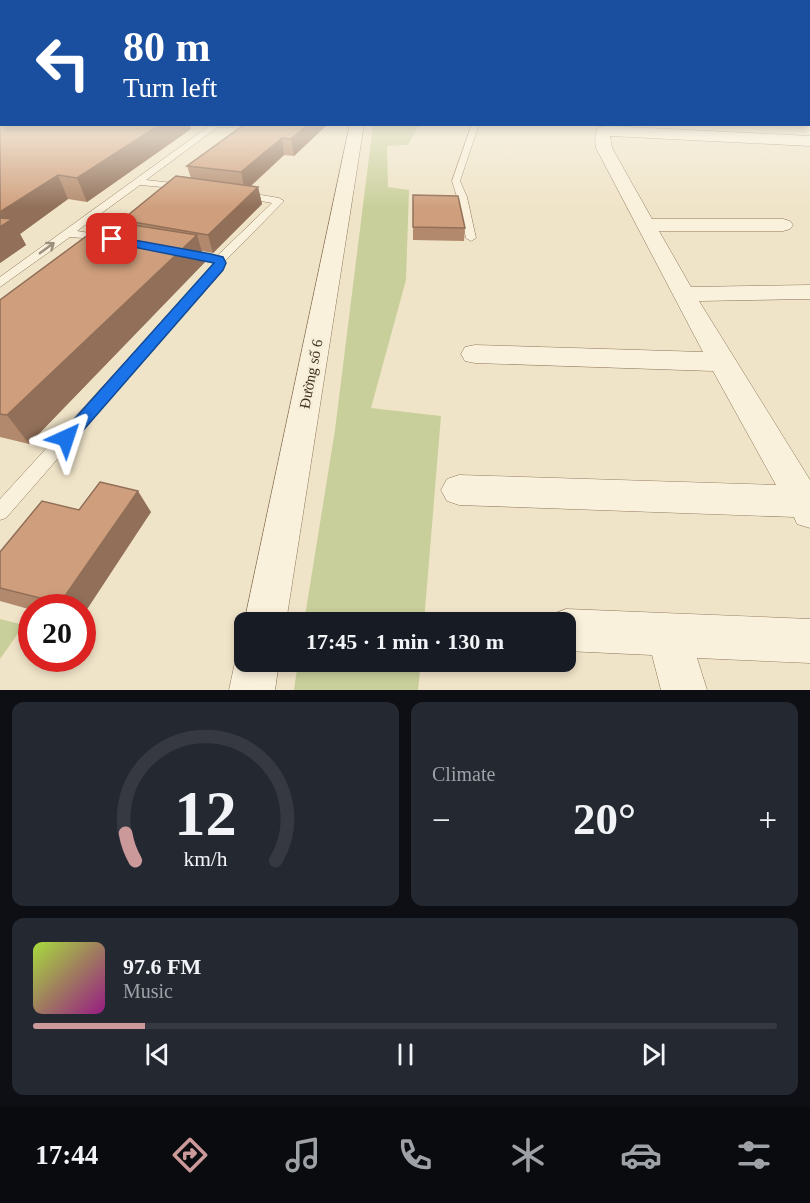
<!DOCTYPE html>
<html lang="en">
<head>
<meta charset="utf-8">
<style>
  body { margin:0; font-family:Georgia,serif; background:#242831; color:#f1f3f6; height:100vh; display:flex; flex-direction:column; font-size:22px; white-space:nowrap }
  * { box-sizing:border-box; margin:0 }
  p { font-size:20px; color:#9ea1a6 }
  .icon { flex:none; width:33px; height:33px; fill:none; stroke:currentColor; stroke-width:2; stroke-linecap:round; stroke-linejoin:round }
  .map { position:relative; height:690px; overflow:hidden }
  .panel { display:flex; flex-direction:column; gap:12px; padding:12px; background:#0d0f14; flex:1 }
  .panel>* { flex:none }
  .banner { position:absolute; left:0px; top:0px; width:810px; height:126px; box-shadow:0 3px 9px #0003; background:#1a4fa0; color:#fff; overflow:hidden }
  .speed { position:absolute; left:18px; top:594px; display:flex; gap:12px; font-size:30px; font-weight:700; text-align:center }
  .speed>* { display:grid; place-content:center; width:78px; height:78px; border-radius:50%; background:#171b24; box-shadow:0 3px 9px #0003; line-height:1 }
  .speed .limit { border:9px solid #d22; background:#fff; color:#111 }
  .pin { position:absolute; display:grid; place-items:center; width:51px; height:51px; color:#fff; margin:-26px; border-radius:12px; box-shadow:0 3px 9px #0006 }
  .me { position:absolute; width:66px; margin:-33px; rotate:42deg; stroke-linejoin:round; filter:drop-shadow(0 0 4px #0008) }
  .turn { display:flex; align-items:center; gap:21px; height:126px; padding:0 24px; font-size:27px }
  .turn .icon { width:78px; height:78px; stroke-width:2.5 }
  .turn b { display:block; font-size:42px; line-height:51px }
  .big { font-size:45px; font-weight:700; line-height:1.1 }
  .panel .widget { flex:1; display:flex; flex-direction:column; justify-content:center; gap:9px; min-width:0; padding:0 21px; border-radius:12px; background:#242831 }
  .panel .dial { align-items:center; gap:0 }
  .dial svg { height:156px; overflow:visible; fill:none; stroke:#363941; stroke-width:7; stroke-linecap:round; text-anchor:middle }
  .dial text { fill:#f1f3f6; stroke:none }
  .song { display:flex; align-items:center; gap:18px }
  .cover { width:72px; height:72px; border-radius:9px; background:linear-gradient(135deg,hsl(80 70% 55%),hsl(310 70% 35%)) }
  .played { height:6px; border-radius:3px; background:linear-gradient(90deg,#cc999b 15%,#363941 15%) }
  .keys { display:flex; justify-content:space-around; direction:ltr }
  .heat { display:flex; justify-content:space-between; align-items:center; font-size:33px; direction:ltr }
  .panel .tiles { flex:1; display:grid; gap:12px; grid-template-columns:1fr 1fr }
  .widget:last-child { grid-column:span 2 }
  .trip { position:absolute; left:234px; top:612px; width:342px; height:60px; border-radius:12px; background:#171b24; box-shadow:0 3px 9px #0003; font-weight:700; line-height:60px; text-align:center }
  .tab-bar { display:flex; height:96px; justify-content:space-around; align-items:center; background:#090b0e; color:#9ea1a6 }
  .tab-bar .icon { width:42px; height:42px }
  .tab-bar .selected { color:#cc999b }
  .tab-bar b { font-size:27px; color:#f1f3f6 }
  .map>svg:first-child { display:block }
</style>
</head>
<body>
<div class="map">
<svg width="810" height="690" viewBox="0 0 810 690">
  <rect width="100%" height="100%" fill="#f0e4c8"/>
  <g fill="#c9cf9b">
    <path d="M 373,125 L 419,125 L 408,145 L 387,146 L 388,187 L 409,190 L 406,280 L 371,408 L 441,416 L 424,622 L 304,622 L 335,430 Z"/>
    <path d="M 0,619 L 24,625 L 0,659 Z"/>
    <path d="M 298,662 L 421,662 L 418,690 L 294,690 Z"/>
  </g>
  <g fill="none" stroke-linecap="round" stroke-linejoin="round">
    <g stroke="#8d765c" stroke-width="1">
      <g id="service">
        <path d="M 204,124 L 251,126 L 247,128 L 218,127 L 146,180 L 182,184 L 185,185 L 185,189 L 140,185 L 77,231 L 108,236 L 108,240 L 70,237 L 0,287 L 0,277 L 209,126 Z"/>
        <path d="M 472,124 L 479,124 L 460,181 L 467,197 L 476,238 L 471,241 L 466,238 L 457,197 L 452,181 Z"/>
        <path d="M 243,192 L 279,198 L 284,201 L 225,261 L 223,269 L 6,518 L 0,520 L 0,499 L 213,266 L 213,262 L 181,255 L 181,251 L 217,256 L 272,203 L 240,197 L 238,195 Z"/>
      </g>
    </g>
    <g stroke="#8d765c" stroke-width="1">
      <g id="minor">
        <path d="M 350,124 L 364,124 L 286,622 L 244,624 Z"/>
        <path d="M 608,126 L 810,136 L 810,146 L 610,136 L 612,148 L 652,219 L 783,219 L 790,221 L 793,225 L 790,229 L 783,231 L 659,231 L 691,287 L 810,285 L 810,299 L 699,301 L 810,480 L 810,528 L 797,524 L 794,517 L 459,505 L 447,501 L 441,490 L 447,479 L 459,475 L 776,485 L 713,371 L 475,363 L 465,361 L 461,354 L 465,347 L 475,345 L 703,352 L 596,148 C 595,140 594,134 599,127 Z"/>
        <path d="M 566,609 L 810,619 L 810,663 L 697,658 L 707,690 L 661,690 L 652,655 L 566,651 L 566,622 L 548,622 L 551,615 Z"/>
        <path d="M 244,645 L 244,662 L 279,662 L 275,690 L 229,690 L 235,662 L 241,646 Z"/>
      </g>
    </g>
    <use href="#service" fill="#faf1dc" fill-rule="evenodd"/>
    <use href="#minor" fill="#faf1dc" fill-rule="evenodd"/>
  </g>
  <g fill="#b2896c">
    <path d="M 0,111 L 191,129 L 87,202 L 68,199 L 20,234 L 26,245 L 0,263 Z"/>
    <path d="M 328,124 L 294,156 L 284,155 L 251,186 L 258,187 L 262,204 L 213,253 L 202,251 L 205,262 L 29,444 L 0,437 L 0,300 L 123,224 L 122,220 L 191,178 L 187,166 Z"/>
    <path d="M 413,195 L 465,228 L 464,241 L 413,240 Z"/>
    <path d="M 79,510 L 151,512 L 82,608 L 32,608 L 32,610 L 0,601 L 0,552 Z"/>
  </g>
  <g fill="#916f58">
    <path d="M 161,124 L 190,124 L 191,129 L 87,202 L 77,178 Z"/>
    <path d="M 308,124 L 328,124 L 294,156 L 291,139 Z"/>
    <path d="M 282,138 L 284,155 L 245,191 L 241,172 Z"/>
    <path d="M 58,175 L 68,199 L 20,234 L 26,245 L 0,263 L 0,212 Z"/>
    <path d="M 258,187 L 262,204 L 213,253 L 208,235 Z"/>
    <path d="M 197,235 L 205,262 L 29,444 L 7,415 Z"/>
    <path d="M 138,491 L 151,512 L 82,617 L 82,608 L 64,608 L 60,603 Z"/>
  </g>
  <g fill="#cf9f7d" stroke="#916f58" stroke-width="1.5">
    <path d="M 0,111 L 2,111 L 2,124 L 161,124 L 77,178 L 58,175 L 0,212 Z"/>
    <path d="M 245,124 L 308,124 L 291,139 L 282,138 L 241,172 L 187,166 Z"/>
    <path d="M 176,176 L 258,187 L 208,235 L 122,220 Z"/>
    <path d="M 413,195 L 458,196 L 465,228 L 413,227 Z"/>
    <path d="M 0,218 L 12,219 L 0,227 Z"/>
    <path d="M 108,221 L 197,235 L 7,415 L 0,414 L 0,300 L 100,226 Z"/>
    <path d="M 100,482 L 138,491 L 60,603 L 0,588 L 0,552 L 42,501 L 79,510 Z"/>
  </g>
  <defs><path id="oneway-shaft" d="M-6 0H5M1.5-3L5.5 0L1.5 3" fill="none" stroke-width="1.6" stroke-linecap="round" stroke-linejoin="round" transform="scale(1.5)"/></defs>
  <use stroke="#9c907e" href="#oneway-shaft" transform="translate(47 248) rotate(-36)"/>
  <linearGradient id="sky" x2="0" y2="1"><stop stop-color="#8fbad6"/><stop offset="0.53" stop-color="#f8f3e6"/><stop offset="1" stop-color="#f8f3e6" stop-opacity="0"/></linearGradient>
  <rect width="810" height="208" fill="url(#sky)"/>
  <path fill="#1a73e8" stroke="#114b97" stroke-width="1.5" d="M 112,236 L 211,254 L 223,257 L 226,263 L 223,270 L 72,443 L 66,445 L 61,443 L 58,438 L 61,434 L 214,263 L 108,242 L 108,237 Z"/>
  <g text-anchor="middle" dominant-baseline="central" stroke-width="5" stroke-linejoin="round" paint-order="stroke">
    <g font-size="15" fill="#3d2e20" stroke="#f7eed8">
      <text transform="translate(311 374) rotate(-79)">Đường số 6</text>
    </g>
  </g>
</svg>
<div class="speed"><div class="limit">20</div></div>
<div class="pin" style="left:112px;top:239px;background:#d93025"><svg class="icon" aria-label="arrive" viewBox="0 0 24 24"><path d="M6 21V4h12l-3 4 3 4H6"/></svg></div>
<svg class="me" style="left:66px;top:438px" viewBox="-20 -20 40 40"><path d="M0-17L14 15 0 8-14 15z" fill="#1a73e8" stroke="#fff" stroke-width="4"/></svg>
<div class="trip">17:45 · 1 min · 130 m</div>
<div class="banner">
<div class="turn"><svg class="icon" aria-label="left" viewBox="0 0 24 24"><path d="M17 20v-9H6M10 6l-5 5 5 5"/></svg><div><b>80 m</b>Turn left</div></div>
</div>
</div>
<section class="panel">
<div class="tiles">
<div class="widget dial"><svg viewBox="0 0 100 80">
<path d="M14 69A42 42 0 1 1 86 69"/>
<path d="M14 69A42 42 0 0 1 9 55" stroke="#cc999b"/>
<text x="50" y="56" font-size="32" font-weight="700">12</text>
<text x="50" y="72" font-size="11">km/h</text>
</svg></div>
<div class="widget"><p>Climate</p>
<div class="heat"><a>−</a><b class="big">20°</b><a>+</a></div>
</div>
<div class="widget">
<div class="song"><i class="cover"></i><div><b>97.6 FM</b><p>Music</p></div></div>
<div class="played"></div>
<div class="keys"><svg class="icon" aria-label="previous" viewBox="0 0 24 24"><path d="M18 5L8 12l10 7zM5 5v14"/></svg><svg class="icon" aria-label="pause" viewBox="0 0 24 24"><path d="M8 5v14M16 5v14"/></svg><svg class="icon" aria-label="next" viewBox="0 0 24 24"><path d="M6 5l10 7-10 7zM19 5v14"/></svg></div>
</div>
</div>
</section>
<nav class="tab-bar">
<b>17:44</b>
<svg class="icon selected" aria-label="directions" viewBox="0 0 24 24"><path d="M12 3l9 9-9 9-9-9zM9 14v-3h6M13 9l2 2-2 2"/></svg>
<svg class="icon" aria-label="music" viewBox="0 0 24 24"><path d="M9 18V5l10-2v13"/><circle cx="6" cy="18" r="3"/><circle cx="16" cy="16" r="3"/></svg>
<svg class="icon" aria-label="phone" viewBox="0 0 24 24"><path d="M5 4h4l2 5-3 2q2 4 5 5l2-3 5 2v4C11 20 4 13 5 4z"/></svg>
<svg class="icon" aria-label="climate" viewBox="0 0 24 24"><path d="M12 3v18M4 7l16 10M4 17L20 7"/></svg>
<svg class="icon" aria-label="car" viewBox="0 0 24 24"><path d="M5 17H2v-5l4-1 3-4h7l3 4 3 1v5h-3M9 17h6M6 11h13"/><circle cx="7" cy="17" r="2"/><circle cx="17" cy="17" r="2"/></svg>
<svg class="icon" aria-label="filters" viewBox="0 0 24 24"><path d="M4 7h16M4 17h16"/><circle cx="9" cy="7" r="2"/><circle cx="15" cy="17" r="2"/></svg>
</nav>
</body>
</html>
